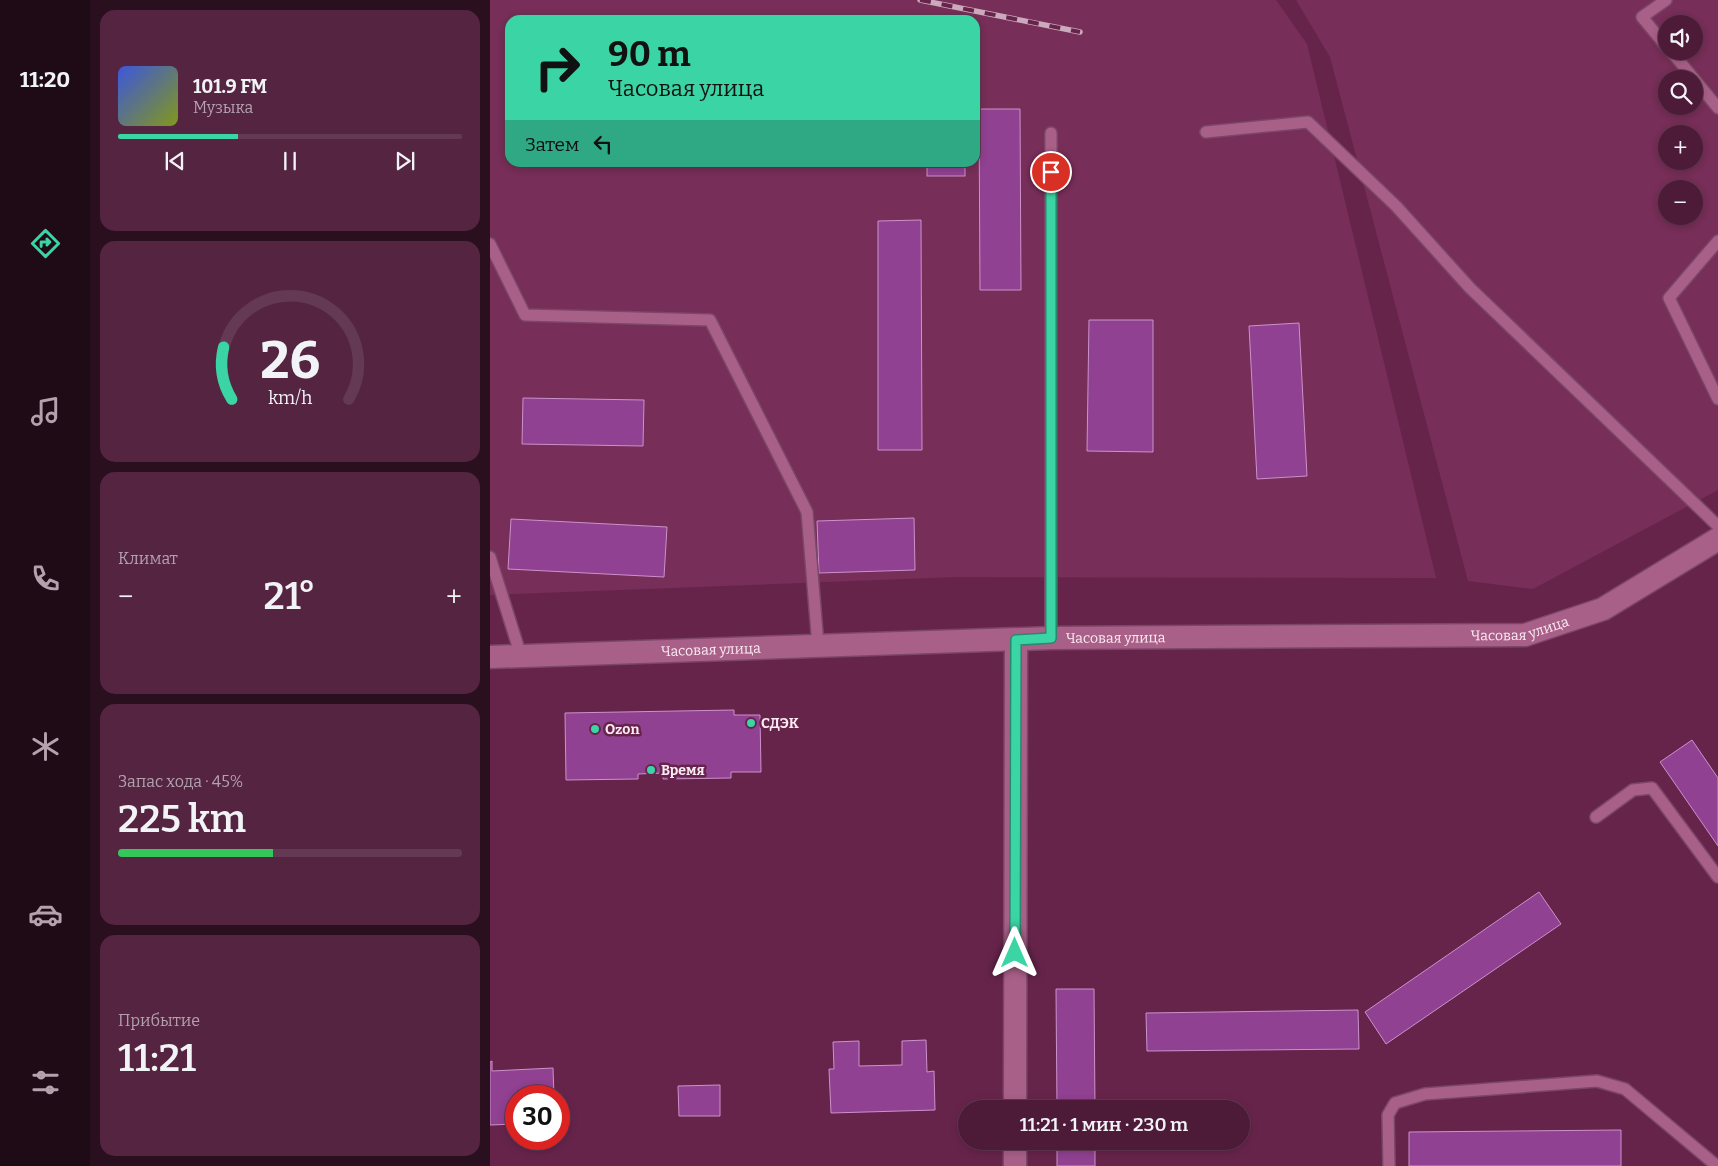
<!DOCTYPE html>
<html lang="ru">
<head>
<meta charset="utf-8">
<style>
  body { margin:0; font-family:Bitter,serif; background:#542440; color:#f1f3f6; height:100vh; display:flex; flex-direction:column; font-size:19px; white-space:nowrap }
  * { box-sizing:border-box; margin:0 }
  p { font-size:16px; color:#b3a1ae }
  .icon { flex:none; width:28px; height:28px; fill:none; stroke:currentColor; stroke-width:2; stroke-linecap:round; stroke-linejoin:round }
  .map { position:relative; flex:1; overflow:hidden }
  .details { display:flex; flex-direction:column; gap:10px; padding:10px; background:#2a0f1f; width:400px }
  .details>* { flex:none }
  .banner { position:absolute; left:15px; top:15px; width:475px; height:152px; border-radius:15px; box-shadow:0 2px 8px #0003,0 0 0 1px #643953; background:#3bd4a4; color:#111; overflow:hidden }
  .fabs { position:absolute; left:1168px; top:15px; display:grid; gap:10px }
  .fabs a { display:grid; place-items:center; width:45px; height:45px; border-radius:50%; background:#4d1b38; box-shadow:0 2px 8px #0003,0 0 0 1px #643953; font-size:25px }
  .speed { position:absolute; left:15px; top:1085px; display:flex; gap:10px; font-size:25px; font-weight:700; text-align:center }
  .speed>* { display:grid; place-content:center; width:65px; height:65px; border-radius:50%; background:#4d1b38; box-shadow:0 2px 8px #0003,0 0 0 1px #643953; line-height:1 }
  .speed .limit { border:8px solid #d22; background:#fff; color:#111 }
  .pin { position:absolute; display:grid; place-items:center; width:42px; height:42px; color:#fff; margin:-21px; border:2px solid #fff; border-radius:50%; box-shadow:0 1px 5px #0007 }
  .me { position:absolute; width:55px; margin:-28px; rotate:0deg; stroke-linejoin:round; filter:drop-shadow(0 0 4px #0008) }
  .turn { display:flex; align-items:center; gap:18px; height:105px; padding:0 20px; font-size:22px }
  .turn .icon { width:65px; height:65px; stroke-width:2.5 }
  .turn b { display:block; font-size:35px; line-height:42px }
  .then { display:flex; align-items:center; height:48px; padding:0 20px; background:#0003; gap:10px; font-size:19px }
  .big { font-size:38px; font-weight:600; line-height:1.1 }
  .details .widget { flex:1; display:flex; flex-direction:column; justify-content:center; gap:8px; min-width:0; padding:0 18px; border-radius:15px; background:#542440 }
  .details .dial { align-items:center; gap:0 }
  .dial svg { height:130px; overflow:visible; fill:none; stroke:#643953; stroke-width:7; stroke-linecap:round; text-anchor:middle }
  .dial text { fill:#f1f3f6; stroke:none }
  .song { display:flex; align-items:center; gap:15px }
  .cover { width:60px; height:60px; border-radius:8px; background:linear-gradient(135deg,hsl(230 70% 55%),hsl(70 70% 35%)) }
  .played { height:5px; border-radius:2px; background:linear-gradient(90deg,#3bd4a4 35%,#643953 35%) }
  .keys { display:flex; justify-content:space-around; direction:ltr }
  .heat { display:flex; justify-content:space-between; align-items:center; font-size:28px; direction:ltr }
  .charge { height:8px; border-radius:4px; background:linear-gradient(90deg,#34c759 45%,#643953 0) }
  .trip { position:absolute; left:468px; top:1100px; width:292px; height:50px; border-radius:25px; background:#4d1b38; box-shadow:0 2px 8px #0003,0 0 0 1px #643953; font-weight:600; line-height:50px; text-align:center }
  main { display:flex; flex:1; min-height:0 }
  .menu { display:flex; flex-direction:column; width:90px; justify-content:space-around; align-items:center; background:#1f0b16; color:#b3a1ae }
  .menu .icon { width:35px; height:35px }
  .menu .selected { color:#3bd4a4 }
  .menu b { font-size:22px; color:#f1f3f6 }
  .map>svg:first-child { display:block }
</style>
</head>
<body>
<main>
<nav class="menu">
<b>11:20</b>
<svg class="icon selected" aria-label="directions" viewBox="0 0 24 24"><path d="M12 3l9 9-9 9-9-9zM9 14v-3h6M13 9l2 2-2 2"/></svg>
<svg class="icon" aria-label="music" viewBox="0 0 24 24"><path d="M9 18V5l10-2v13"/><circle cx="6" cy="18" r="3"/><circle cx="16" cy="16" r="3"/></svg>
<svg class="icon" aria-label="phone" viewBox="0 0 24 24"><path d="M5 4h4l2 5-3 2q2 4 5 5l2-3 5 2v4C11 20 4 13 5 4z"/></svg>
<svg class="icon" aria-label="climate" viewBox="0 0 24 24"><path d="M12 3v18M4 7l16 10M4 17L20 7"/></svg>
<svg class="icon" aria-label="car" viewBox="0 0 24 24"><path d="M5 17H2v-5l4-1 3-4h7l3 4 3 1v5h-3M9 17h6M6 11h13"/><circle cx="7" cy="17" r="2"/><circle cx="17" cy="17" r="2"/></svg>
<svg class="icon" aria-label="filters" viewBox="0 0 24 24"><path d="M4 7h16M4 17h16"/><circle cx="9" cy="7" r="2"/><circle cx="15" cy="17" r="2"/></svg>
</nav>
<section class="details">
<div class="widget">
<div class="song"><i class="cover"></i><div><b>101.9 FM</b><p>Музыка</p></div></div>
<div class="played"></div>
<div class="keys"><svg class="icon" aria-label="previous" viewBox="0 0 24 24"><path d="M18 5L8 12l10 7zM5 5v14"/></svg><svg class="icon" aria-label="pause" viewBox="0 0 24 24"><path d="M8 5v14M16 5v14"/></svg><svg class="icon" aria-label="next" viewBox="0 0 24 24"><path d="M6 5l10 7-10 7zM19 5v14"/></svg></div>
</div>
<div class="widget dial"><svg viewBox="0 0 100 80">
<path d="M14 69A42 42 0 1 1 86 69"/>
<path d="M14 69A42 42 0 0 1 9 37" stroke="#3bd4a4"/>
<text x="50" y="56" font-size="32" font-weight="700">26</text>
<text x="50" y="72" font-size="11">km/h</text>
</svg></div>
<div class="widget"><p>Климат</p>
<div class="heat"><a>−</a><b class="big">21°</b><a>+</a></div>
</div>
<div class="widget"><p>Запас хода · 45%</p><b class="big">225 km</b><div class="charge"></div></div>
<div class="widget"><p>Прибытие</p><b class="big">11:21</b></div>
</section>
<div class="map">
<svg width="1228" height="1166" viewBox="0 0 1228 1166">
  <rect width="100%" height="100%" fill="#67244b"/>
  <g fill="#772e58" fill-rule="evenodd">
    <path d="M 0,0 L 786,0 L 817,44 L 946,578 L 466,577 L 0,595 ZM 20,20 L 485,20 L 485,162 L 20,162 Z"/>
    <path d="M 806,0 L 1228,0 L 1228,490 L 1043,589 L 978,581 L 840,57 ZM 1176,24 L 1204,24 L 1204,51 L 1176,51 ZM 1176,79 L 1204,79 L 1204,106 L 1176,106 ZM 1176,134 L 1204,134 L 1204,161 L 1176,161 ZM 1176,189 L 1204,189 L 1204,216 L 1176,216 Z"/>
  </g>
  <g fill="#904191" stroke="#cd91cc">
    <path d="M 489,109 L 530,109 L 531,290 L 490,290 Z"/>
    <path d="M 57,162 L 211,162 L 211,165 Z"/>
    <rect x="437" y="162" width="38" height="14"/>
    <path d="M 431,220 L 432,450 L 388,450 L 388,221 Z"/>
    <path d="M 599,320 L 663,320 L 663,452 L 597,451 Z"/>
    <path d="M 809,323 L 817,476 L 767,479 L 759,326 Z"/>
    <path d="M 33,398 L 154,400 L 153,446 L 32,444 Z"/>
    <path d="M 424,518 L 425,570 L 329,573 L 327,521 Z"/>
    <path d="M 21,519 L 177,527 L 174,577 L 18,569 Z"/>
    <path d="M 244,710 L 244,715 L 270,715 L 271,772 L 241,772 L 241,778 L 173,779 L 173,773 L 148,774 L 148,779 L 76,780 L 75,713 Z"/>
    <path d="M 1202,740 L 1228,778 L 1228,846 L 1170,762 Z"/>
    <path d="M 1049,892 L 1071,924 L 896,1044 L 875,1012 Z"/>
    <path d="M 566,989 L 604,989 L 605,1109 L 567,1109 Z"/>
    <path d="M 868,1010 L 869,1049 L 657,1051 L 656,1013 Z"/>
    <path d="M 436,1040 L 437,1072 L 444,1071 L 445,1110 L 341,1113 L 339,1069 L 344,1069 L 343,1042 L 369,1041 L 369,1066 L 412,1065 L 412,1041 Z"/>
    <path d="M 2,1061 L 2,1071 L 63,1068 L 64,1096 L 26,1096 L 26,1124 L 0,1125 L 0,1062 Z"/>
    <path d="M 230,1085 L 230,1116 L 189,1116 L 188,1086 Z"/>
    <path d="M 1131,1130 L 1131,1166 L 919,1166 L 919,1132 Z"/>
    <rect x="567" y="1141" width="38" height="25"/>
  </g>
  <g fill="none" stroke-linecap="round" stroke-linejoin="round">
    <g stroke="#7b4667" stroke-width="14">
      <g id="lane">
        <path d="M 1176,0 L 1152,17 L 1176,46"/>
        <path d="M 1181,51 L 1228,108"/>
        <path d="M 716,132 L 818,122 L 906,206 L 980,288 L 1228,526"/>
        <path d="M 561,133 L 561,638"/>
        <path d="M 1228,241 L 1179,298 L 1228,399"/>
        <path d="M 0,244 L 35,315 L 220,320 L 317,512 L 328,645"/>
        <path d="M 0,557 L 31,656"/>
        <path d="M 1106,817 L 1143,790 L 1162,788 L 1228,877"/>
        <path d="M 899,1166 L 898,1115 L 905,1103 L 935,1094 L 1107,1081 L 1135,1089 L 1227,1166"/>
      </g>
    </g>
    <g stroke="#7b4667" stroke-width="25">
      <g id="street">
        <path id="s1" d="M 0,657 L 561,638 L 1035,635 L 1113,609 L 1228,539"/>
        <path d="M 525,1109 L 526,640"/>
        <path d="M 525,1166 L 525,1141"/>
      </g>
    </g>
    <use href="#lane" stroke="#a96088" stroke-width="11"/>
    <use href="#street" stroke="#a96088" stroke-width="22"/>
    <g stroke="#ccaabd" stroke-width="5.5">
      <path id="rail" d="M 430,0 L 590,32"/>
    </g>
    <use href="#rail" stroke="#67244b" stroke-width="4" stroke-dasharray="11" stroke-linecap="butt"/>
  </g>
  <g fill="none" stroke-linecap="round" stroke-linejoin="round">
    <g stroke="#268a6b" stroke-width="12">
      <path id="route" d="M 525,953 L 526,640 L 561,638 L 561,172"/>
    </g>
    <use href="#route" stroke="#3bd4a4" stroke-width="9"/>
  </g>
  <g fill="#3bd4a4" stroke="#67244b" stroke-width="2">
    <circle cx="261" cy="723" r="5"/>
    <circle cx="105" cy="729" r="5"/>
    <circle cx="161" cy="770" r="5"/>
  </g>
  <g text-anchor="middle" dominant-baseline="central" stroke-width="5" stroke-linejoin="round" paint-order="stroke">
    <g font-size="14" fill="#fceaf3" stroke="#67244b">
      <text stroke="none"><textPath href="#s1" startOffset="1031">Часовая улица</textPath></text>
      <text stroke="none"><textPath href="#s1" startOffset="626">Часовая улица</textPath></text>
      <text stroke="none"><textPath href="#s1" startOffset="221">Часовая улица</textPath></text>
    </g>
    <g font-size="14" font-weight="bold" fill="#fceaf3" stroke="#67244b" text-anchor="start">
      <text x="271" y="723">СДЭК</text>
      <text x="115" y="729">Ozon</text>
      <text x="171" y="770">Время</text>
    </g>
  </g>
</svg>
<div class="fabs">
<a><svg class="icon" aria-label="sound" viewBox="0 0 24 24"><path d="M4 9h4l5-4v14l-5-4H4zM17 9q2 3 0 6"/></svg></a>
<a><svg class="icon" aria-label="search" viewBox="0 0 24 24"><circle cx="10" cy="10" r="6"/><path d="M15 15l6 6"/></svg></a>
<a>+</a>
<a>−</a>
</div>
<div class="speed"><div class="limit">30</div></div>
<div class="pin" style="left:561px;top:172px;background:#d93025"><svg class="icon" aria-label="arrive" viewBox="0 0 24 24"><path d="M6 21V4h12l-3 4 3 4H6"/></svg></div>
<svg class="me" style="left:525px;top:953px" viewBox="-20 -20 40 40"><path d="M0-17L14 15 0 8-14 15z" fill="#3bd4a4" stroke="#fff" stroke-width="4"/></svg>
<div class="trip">11:21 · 1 мин · 230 m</div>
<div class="banner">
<div class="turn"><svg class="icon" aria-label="right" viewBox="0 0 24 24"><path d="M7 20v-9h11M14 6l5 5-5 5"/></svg><div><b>90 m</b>Часовая улица</div></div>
<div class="then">Затем<svg class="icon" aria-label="left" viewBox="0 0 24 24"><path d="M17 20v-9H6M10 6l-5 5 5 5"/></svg></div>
</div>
</div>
</main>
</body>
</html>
